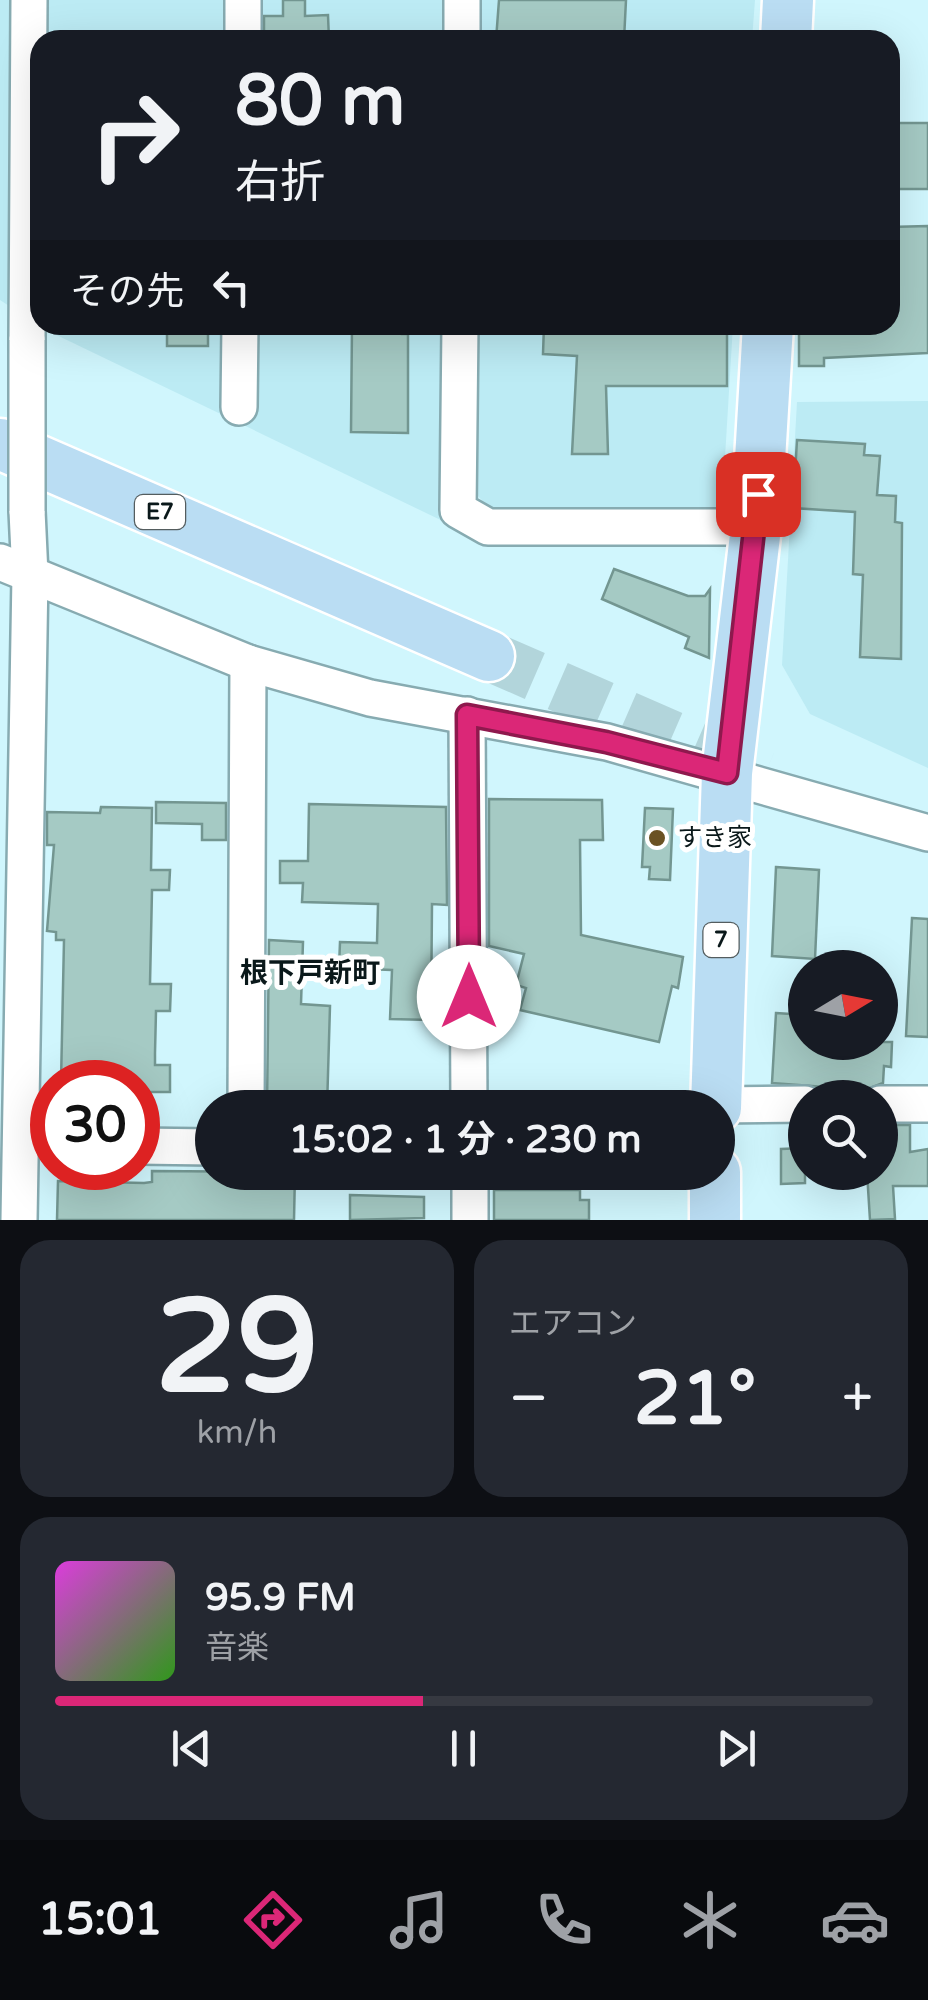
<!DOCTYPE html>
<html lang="ja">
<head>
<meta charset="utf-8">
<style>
  body { margin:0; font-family:"Varela Round","Noto Sans JP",sans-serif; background:#242831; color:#f1f3f6; height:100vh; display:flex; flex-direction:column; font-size:38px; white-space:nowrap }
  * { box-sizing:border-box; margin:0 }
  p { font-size:32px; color:#9ea1a6 }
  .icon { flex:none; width:55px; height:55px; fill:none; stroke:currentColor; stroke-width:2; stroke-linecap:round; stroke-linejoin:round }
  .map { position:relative; height:1220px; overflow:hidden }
  .sheet { display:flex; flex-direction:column; gap:20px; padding:20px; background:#0d0f14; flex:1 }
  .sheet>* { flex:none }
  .top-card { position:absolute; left:30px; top:30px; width:870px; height:305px; border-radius:30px; box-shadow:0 10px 40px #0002; background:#171b24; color:#f1f3f6; overflow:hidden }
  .needle { width:65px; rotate:80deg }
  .tools { position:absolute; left:788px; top:950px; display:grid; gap:20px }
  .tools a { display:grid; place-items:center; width:110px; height:110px; border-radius:50%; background:#171b24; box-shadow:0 10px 40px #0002; font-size:50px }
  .speed { position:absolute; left:30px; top:1060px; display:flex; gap:20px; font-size:50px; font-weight:700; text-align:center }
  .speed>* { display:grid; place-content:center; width:130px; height:130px; border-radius:50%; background:#171b24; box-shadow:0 10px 40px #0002; line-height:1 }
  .speed .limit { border:15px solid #d22; background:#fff; color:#111 }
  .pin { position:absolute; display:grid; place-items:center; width:85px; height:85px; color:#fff; margin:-42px; border-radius:20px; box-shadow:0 5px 15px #0006 }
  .me { position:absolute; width:110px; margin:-55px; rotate:0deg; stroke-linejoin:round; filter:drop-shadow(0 0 8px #0008) }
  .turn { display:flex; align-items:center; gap:35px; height:210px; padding:0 40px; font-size:45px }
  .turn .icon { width:130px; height:130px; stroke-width:2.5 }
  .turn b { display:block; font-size:70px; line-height:85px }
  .then { display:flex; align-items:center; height:95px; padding:0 40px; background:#0003; gap:20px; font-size:38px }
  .big { font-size:75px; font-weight:700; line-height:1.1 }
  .sheet .card { flex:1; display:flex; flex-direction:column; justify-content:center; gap:15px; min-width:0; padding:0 35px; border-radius:30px; background:#242831 }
  .sheet .dial { align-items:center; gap:0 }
  .dial b { font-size:130px; line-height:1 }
  .song { display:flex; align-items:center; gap:30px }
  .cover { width:120px; height:120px; border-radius:15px; background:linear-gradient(135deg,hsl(300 70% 55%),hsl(110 70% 35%)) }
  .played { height:10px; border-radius:5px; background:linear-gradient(90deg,#db2777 45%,#363941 45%) }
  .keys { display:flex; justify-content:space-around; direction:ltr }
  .heat { display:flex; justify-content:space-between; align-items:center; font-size:55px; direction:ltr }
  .sheet .tiles { flex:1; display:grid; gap:20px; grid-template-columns:1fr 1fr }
  .card:last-child { grid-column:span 2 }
  .trip { position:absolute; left:195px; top:1090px; width:540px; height:100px; border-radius:50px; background:#171b24; box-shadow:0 10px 40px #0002; font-weight:700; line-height:100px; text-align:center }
  .tabs { display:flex; height:160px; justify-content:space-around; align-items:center; background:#090b0e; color:#9ea1a6 }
  .tabs .icon { width:70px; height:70px }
  .tabs .selected { color:#db2777 }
  .tabs b { font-size:45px; color:#f1f3f6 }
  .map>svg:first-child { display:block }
</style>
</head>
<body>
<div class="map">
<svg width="928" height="1220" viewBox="0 0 928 1220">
  <rect width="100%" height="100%" fill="#d0f6fd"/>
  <g fill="#bcebf4">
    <path d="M 0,0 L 451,0 L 451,40 L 40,40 L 40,325 L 451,325 L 451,525 L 44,329 L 0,300 Z"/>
    <path d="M 482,0 L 755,0 L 752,40 L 481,40 Z"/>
    <path d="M 478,325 L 733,325 L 722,507 L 489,508 L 478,496 Z"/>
    <path d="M 928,401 L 928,768 L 810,714 L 782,665 L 797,402 Z"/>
  </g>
  <g fill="#a5cac4" stroke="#739691" stroke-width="2.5">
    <path d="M 283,0 L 305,0 L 305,16 L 328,15 L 329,40 L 264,40 L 264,16 L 283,16 Z"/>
    <path d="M 499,0 L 626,0 L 624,40 L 496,40 Z"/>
    <rect x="890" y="123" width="38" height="66"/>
    <path d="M 928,226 L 928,353 L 824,358 L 824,366 L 799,366 L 799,325 L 890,325 L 890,227 Z"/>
    <rect x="167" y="325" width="41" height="21"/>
    <path d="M 352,325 L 402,325 L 402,334 L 408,334 L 408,433 L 351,432 Z"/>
    <path d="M 544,325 L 727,325 L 727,386 L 606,386 L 608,454 L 572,454 L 577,356 L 543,354 Z"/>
    <path d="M 797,440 L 865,444 L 864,455 L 880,456 L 877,495 L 896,496 L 895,522 L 902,523 L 901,659 L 860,657 L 863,575 L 853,574 L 855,512 L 793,508 Z"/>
    <path d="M 614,569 L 688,596 L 705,596 L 710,589 L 709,658 L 685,648 L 689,637 L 602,599 Z"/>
    <path d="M 489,799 L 602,800 L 603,840 L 580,840 L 581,935 L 683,957 L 678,988 L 672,986 L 659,1042 L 520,1010 L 526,988 L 516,985 L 524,954 L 489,946 Z"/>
    <path d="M 156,802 L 226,803 L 226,840 L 202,840 L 202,824 L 156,823 Z"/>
    <path d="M 309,804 L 446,807 L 447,905 L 432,904 L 431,1020 L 390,1019 L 392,970 L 339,968 L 340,942 L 377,943 L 378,904 L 302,902 L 303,883 L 280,883 L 280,861 L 308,861 Z"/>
    <path d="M 101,807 L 152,808 L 151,870 L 170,870 L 169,890 L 152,890 L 150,984 L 171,984 L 170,1011 L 156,1011 L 155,1053 L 155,1065 L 170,1065 L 170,1092 L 138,1092 L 138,1082 L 61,1082 L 64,940 L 56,940 L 56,932 L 47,931 L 54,845 L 47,845 L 47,812 L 100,813 Z"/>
    <path d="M 645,808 L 673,809 L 670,880 L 649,879 L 650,867 L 642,867 Z"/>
    <path d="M 776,867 L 819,870 L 815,959 L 772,956 Z"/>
    <path d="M 912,918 L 928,919 L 928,1037 L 906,1036 Z"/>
    <path d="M 269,940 L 303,942 L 301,1004 L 330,1006 L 327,1108 L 267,1108 Z"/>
    <path d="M 776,1013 L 805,1015 L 805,1042 L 892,1042 L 891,1067 L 884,1066 L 883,1083 L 865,1090 L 772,1083 Z"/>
    <path d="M 880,1125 L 910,1125 L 910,1152 L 928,1149 L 928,1186 L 893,1186 L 895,1219 L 870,1220 L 867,1172 L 880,1172 Z"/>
    <path d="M 805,1148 L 805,1183 L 781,1184 L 781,1149 Z"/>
    <path d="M 152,1171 L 295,1172 L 294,1220 L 57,1220 L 58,1181 L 144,1183 L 152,1182 Z"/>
    <path d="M 494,1190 L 580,1190 L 580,1200 L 589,1200 L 589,1220 L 494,1220 Z"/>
    <path d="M 350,1195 L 424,1197 L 424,1218 L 350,1220 Z"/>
  </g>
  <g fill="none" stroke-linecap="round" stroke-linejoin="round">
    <path stroke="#b2d5db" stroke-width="50" stroke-dasharray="50 25" stroke-linecap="butt" d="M 489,656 L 764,776"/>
    <g stroke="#87abb1" stroke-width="40">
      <g id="minor">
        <path d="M 243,40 L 243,0"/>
        <path d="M 462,40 L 462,0"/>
        <path d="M 460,325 L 458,510 L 488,527 L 756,527"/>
        <path d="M 27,340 L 29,0"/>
        <path d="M 239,407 L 240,325"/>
        <path d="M 0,562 L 248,663 L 370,698 L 607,742 L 928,833"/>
        <path d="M 467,715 L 469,1108"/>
        <path d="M 880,1104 L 928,1104"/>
        <path d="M 716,1105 L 805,1104"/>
        <path d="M 246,1108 L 248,663"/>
        <path d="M 138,1146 L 212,1147"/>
        <path d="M 470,1172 L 470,1220"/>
        <path d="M 19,1220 L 30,575 L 27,511"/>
      </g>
    </g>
    <g stroke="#fff" stroke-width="55">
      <g id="highway">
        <path d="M 786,40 L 788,0"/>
        <path d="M 0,444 L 489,656"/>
        <path d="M 716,1108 L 727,773 L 756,527 L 768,325"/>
        <path d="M 715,1172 L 715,1220"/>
      </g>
    </g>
    <use href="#minor" stroke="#fff" stroke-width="35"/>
    <use href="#highway" stroke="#baddf3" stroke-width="50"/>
    <g stroke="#87abb1" stroke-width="40" stroke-linecap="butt">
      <path id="minor-bridge" d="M 27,511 L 27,340"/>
    </g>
    <use href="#minor-bridge" stroke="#fff" stroke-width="35"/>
  </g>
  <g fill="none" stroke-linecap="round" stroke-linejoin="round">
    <g stroke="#8e194d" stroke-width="25">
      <path id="route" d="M 469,997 L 467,715 L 606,742 L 727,773 L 758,494"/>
    </g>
    <use href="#route" stroke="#db2777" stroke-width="18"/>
  </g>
  <circle fill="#6a5223" stroke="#fff" stroke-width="4" cx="657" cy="838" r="10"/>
  <g text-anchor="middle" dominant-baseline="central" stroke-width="10" stroke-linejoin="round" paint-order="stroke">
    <g fill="#fff" stroke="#545d5f" stroke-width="2.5">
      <rect x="135" y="495" width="50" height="34" rx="8"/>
      <rect x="703.5" y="923" width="35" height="34" rx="8"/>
    </g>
    <g font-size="22" font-weight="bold" fill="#0a181a">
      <text x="160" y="512">E7</text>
      <text x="721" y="940">7</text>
    </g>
    <g font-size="25" fill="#0a181a" stroke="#fff" text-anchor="start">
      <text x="677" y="838">すき家</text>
    </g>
    <g font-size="28" font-weight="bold" fill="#0a181a" stroke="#fff">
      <text x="310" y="973">根下戸新町</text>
    </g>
  </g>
</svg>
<div class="tools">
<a><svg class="needle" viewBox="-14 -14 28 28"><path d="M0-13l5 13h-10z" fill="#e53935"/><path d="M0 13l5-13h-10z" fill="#9ea1a6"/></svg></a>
<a><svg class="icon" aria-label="search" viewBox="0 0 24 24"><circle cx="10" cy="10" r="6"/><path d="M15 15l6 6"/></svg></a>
</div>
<div class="speed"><div class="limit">30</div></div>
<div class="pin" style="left:758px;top:494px;background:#d93025"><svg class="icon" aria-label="arrive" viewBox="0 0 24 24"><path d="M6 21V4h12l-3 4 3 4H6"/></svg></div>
<svg class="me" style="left:469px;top:997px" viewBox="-20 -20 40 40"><circle r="19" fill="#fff"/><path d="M0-13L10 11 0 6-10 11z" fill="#db2777"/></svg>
<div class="trip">15:02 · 1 分 · 230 m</div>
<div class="top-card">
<div class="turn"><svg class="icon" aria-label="right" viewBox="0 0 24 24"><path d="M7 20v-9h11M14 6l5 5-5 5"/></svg><div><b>80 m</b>右折</div></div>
<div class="then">その先<svg class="icon" aria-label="left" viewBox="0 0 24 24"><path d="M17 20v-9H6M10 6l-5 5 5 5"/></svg></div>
</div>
</div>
<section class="sheet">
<div class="tiles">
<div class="card dial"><b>29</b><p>km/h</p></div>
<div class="card"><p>エアコン</p>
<div class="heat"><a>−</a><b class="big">21°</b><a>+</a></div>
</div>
<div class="card">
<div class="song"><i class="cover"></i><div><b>95.9 FM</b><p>音楽</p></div></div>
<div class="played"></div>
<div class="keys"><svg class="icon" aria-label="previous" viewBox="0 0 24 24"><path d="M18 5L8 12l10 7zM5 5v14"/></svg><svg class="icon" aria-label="pause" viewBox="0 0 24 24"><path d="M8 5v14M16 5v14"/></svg><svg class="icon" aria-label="next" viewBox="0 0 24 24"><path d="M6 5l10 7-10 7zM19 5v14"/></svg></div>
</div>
</div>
</section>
<nav class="tabs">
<b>15:01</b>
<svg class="icon selected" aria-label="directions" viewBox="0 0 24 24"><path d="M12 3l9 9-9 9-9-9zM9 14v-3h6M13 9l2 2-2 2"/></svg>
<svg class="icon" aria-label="music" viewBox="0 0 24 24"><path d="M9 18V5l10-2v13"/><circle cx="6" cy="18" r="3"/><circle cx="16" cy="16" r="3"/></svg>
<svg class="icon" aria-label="phone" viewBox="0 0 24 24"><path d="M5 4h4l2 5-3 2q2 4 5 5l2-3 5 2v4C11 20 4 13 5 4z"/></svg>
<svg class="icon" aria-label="climate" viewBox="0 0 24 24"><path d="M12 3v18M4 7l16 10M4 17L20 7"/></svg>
<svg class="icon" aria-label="car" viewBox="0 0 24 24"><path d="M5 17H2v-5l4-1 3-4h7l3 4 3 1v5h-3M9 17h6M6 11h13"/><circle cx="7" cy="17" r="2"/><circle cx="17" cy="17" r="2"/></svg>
</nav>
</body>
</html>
